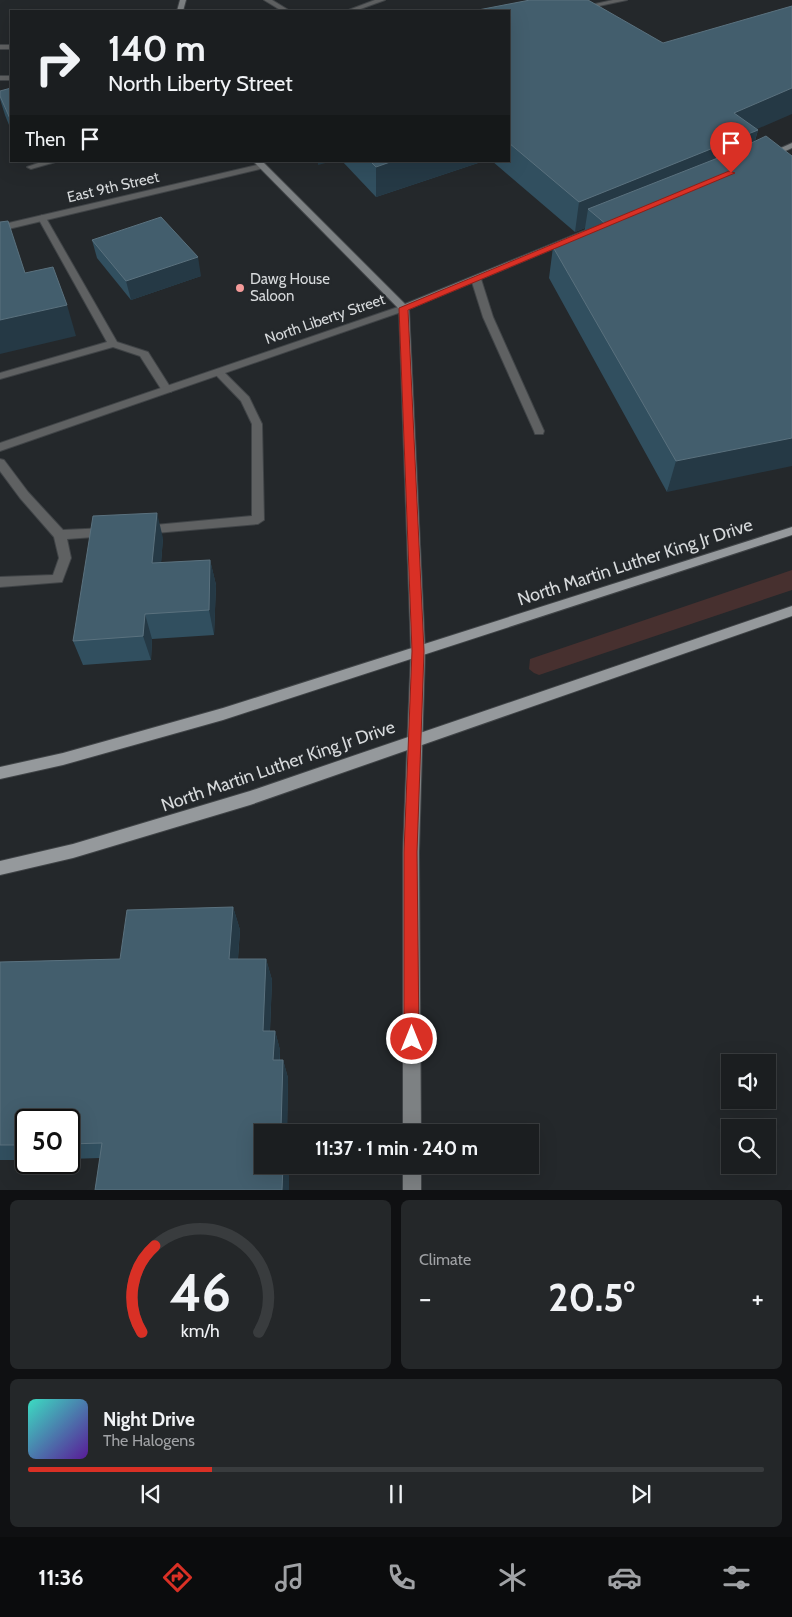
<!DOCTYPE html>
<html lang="en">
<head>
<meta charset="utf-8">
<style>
  body { margin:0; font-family:Cabin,sans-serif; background:#242729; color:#f1f3f6; height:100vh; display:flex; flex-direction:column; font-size:19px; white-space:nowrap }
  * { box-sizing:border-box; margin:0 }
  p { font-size:16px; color:#a0a2a5 }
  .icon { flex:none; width:28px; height:28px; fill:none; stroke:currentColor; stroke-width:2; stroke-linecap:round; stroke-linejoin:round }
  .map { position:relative; height:1190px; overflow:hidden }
  .side { display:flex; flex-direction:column; gap:10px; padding:10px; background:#0f1012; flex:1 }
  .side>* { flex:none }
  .guide { position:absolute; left:10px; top:10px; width:500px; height:152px; border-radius:0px; box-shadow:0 5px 20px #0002,0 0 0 1px #393c3e; background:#1b1e20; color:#f1f3f6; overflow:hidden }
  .tools { position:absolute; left:721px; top:1054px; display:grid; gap:10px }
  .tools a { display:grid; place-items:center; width:55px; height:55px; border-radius:0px; background:#1b1e20; box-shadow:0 5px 20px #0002,0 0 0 1px #393c3e; font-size:25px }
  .speed { position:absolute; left:15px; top:1109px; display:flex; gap:10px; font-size:25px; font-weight:700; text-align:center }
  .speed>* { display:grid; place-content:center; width:65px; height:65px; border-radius:50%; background:#1b1e20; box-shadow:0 5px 20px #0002,0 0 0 1px #393c3e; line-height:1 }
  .speed .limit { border:2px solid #111; border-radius:8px; background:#fff; color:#111 }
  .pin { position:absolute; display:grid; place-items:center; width:42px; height:42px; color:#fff; margin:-51px -21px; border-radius:50% 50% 50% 0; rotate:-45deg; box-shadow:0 0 5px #0007 }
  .pin .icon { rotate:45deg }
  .me { position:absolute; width:55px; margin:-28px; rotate:0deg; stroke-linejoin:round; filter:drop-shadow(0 0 4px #0008) }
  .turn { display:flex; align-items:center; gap:18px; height:105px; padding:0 15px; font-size:22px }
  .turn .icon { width:65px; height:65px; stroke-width:2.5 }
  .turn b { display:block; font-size:35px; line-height:42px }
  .then { display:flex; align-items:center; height:48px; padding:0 15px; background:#0003; gap:10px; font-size:19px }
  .big { font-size:38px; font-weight:700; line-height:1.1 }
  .side .card { flex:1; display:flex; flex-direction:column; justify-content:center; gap:8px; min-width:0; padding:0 18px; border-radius:8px; background:#242729 }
  .side .dial { align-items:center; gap:0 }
  .dial svg { height:130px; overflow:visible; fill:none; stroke:#393c3e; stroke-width:7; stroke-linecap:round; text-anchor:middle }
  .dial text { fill:#f1f3f6; stroke:none }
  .song { display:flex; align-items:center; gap:15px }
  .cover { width:60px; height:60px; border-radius:8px; background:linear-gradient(135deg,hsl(170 70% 55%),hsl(270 70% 35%)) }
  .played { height:5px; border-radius:2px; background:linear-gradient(90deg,#d93025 25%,#393c3e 25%) }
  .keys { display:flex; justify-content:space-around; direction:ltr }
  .heat { display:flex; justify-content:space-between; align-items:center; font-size:28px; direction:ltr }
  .side .tiles { flex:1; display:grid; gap:10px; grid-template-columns:1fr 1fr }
  .card:last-child { grid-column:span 2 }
  .trip { position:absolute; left:254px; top:1124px; width:285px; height:50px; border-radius:0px; background:#1b1e20; box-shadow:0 5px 20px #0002,0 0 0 1px #393c3e; font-weight:700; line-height:50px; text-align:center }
  .dock { display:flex; height:80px; justify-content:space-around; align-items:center; background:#0b0c0d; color:#a0a2a5 }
  .dock .icon { width:35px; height:35px }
  .dock .active { color:#d93025 }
  .dock b { font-size:22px; color:#f1f3f6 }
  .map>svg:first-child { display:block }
</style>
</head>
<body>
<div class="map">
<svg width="792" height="1190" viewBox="0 0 792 1190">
  <rect width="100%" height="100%" fill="#24282b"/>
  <path fill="#47302f" d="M 792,570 L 792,590 L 539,675 L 534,673 L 529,669 L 530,659 Z"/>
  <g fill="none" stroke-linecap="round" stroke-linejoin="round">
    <g stroke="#404447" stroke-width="2">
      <g id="service">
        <path d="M 264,0 L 272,0 L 290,11 L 282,11 Z"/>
        <path d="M 375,0 L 385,0 L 355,11 L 346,11 Z"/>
        <rect x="0" y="76" width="11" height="4"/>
        <path d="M 44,161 L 59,161 L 31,169 L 27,167 Z"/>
        <path d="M 42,215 L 46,218 L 117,342 L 148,352 L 172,390 L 171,392 L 163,392 L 140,356 L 113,347 L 0,379 L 0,373 L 107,342 L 38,218 Z"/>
        <path d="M 476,276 L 481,279 L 493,317 L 544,431 L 543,434 L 535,434 L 534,431 L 483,317 L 471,279 Z"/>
        <path d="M 218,369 L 222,370 L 249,397 L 262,424 L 264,520 L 258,524 L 144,534 L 140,533 L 138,530 L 140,527 L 144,526 L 252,516 L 252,424 L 241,401 L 213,372 Z"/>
        <path d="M 0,459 L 4,460 L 28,492 L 63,530 L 107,528 L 113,532 L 107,536 L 67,539 L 71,558 L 62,582 L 0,587 L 0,577 L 53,575 L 59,558 L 54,537 L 20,498 L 0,471 Z"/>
      </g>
    </g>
    <g stroke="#404447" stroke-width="2">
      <g id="minor">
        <path d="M 613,0 L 627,0 L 580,10 L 577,8 Z"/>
        <rect x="0" y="45" width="11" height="4"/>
        <path d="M 261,164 L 265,166 L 264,168 L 0,231 L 0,225 Z"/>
        <path d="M 404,305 L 407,306 L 407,310 L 0,451 L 0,443 Z"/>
      </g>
    </g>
    <g stroke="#404447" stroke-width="2">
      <g id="secondary">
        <path d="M 180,0 L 186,0 L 183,11 L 177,11 Z"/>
        <path d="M 792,143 L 792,148 L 770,158 L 763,156 Z"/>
        <path d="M 253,161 L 262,161 L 405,304 L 596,226 L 602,226 L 603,228 L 409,309 L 425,651 L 419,852 L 421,1132 L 403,1132 L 403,852 L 411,651 L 399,309 Z"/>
        <rect x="403" y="1165" width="18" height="25"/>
      </g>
    </g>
    <g stroke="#404447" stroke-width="2">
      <g id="primary">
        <path d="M 792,527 L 792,535 L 223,720 L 63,765 L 0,779 L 0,767 L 63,753 L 223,708 Z"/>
        <path d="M 792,606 L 792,616 L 250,805 L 73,858 L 0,875 L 0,861 L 73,844 L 250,791 Z"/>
      </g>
    </g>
    <use href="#service" fill="#5f6162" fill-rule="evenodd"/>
    <use href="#minor" fill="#5f6162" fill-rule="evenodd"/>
    <use href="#secondary" fill="#7d8183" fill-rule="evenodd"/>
    <use href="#primary" fill="#95999c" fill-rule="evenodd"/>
  </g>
  <g fill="#314f5f">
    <path d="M 509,11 L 663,43 L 758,130 L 755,141 L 792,156 L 667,492 L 549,278 L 553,247 L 584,235 L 585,228 L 575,232 L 492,161 L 509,161 Z"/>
    <path d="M 11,88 L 11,130 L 5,115 L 0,99 L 0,91 Z"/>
    <path d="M 342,161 L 484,161 L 376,197 Z"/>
    <path d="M 92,240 L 201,276 L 131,300 L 97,258 Z"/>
    <path d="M 163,538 L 161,563 L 210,560 L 216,585 L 214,635 L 152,639 L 151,660 L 83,665 L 73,641 Z"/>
    <path d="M 233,907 L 240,930 L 238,959 L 266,959 L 272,980 L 270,1031 L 275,1031 L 280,1050 L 280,1060 L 283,1060 L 288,1078 L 287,1132 L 262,1132 L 289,1165 L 289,1190 L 95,1190 L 100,1158 L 69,1159 L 69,1120 L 26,1120 L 26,1160 L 0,1160 L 0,962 L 120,959 Z"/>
  </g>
  <g fill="#253945">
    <path d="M 792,88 L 792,114 L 727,142 L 734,113 Z"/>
    <path d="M 758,130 L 749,160 L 588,209 L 585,228 L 575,232 L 579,202 Z"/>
    <path d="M 318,161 L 333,161 L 318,165 Z"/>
    <path d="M 393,161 L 484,161 L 376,197 L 376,167 Z"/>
    <path d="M 198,257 L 201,276 L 131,300 L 126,281 Z"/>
    <path d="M 67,305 L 76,336 L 0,354 L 0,320 Z"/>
    <path d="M 792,438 L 792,466 L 667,492 L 676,461 Z"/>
    <path d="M 157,513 L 163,538 L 159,588 L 152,563 Z"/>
    <path d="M 210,560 L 216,585 L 214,635 L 209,610 Z"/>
    <path d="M 145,614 L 152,639 L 151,660 L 143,636 Z"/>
    <path d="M 233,907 L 240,930 L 236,981 L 229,959 Z"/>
    <path d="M 266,959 L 272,980 L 269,1050 L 263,1031 Z"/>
    <path d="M 275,1031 L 280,1050 L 279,1078 L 273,1060 Z"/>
    <path d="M 283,1060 L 288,1078 L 287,1132 L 283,1132 L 281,1128 Z"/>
    <path d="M 283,1165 L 289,1165 L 289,1190 L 282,1190 Z"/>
  </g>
  <g fill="#435e6d" stroke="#5a717e">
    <path d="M 530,0 L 588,0 L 663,43 L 792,6 L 792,88 L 734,113 L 758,130 L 579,202 L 509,143 L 509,11 L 473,11 Z"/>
    <path d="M 11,88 L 11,121 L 0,96 L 0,91 Z"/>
    <path d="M 766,136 L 792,156 L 792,438 L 676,461 L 553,247 L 607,225 L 588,209 L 728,154 Z"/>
    <path d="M 370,161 L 393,161 L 376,167 Z"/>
    <path d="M 161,217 L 198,257 L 126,281 L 92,240 Z"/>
    <path d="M 8,221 L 25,273 L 53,267 L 67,305 L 0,320 L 0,222 Z"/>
    <path d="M 157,513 L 152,563 L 210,560 L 209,610 L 145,614 L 143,636 L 73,641 L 93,516 Z"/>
    <path d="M 233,907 L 229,959 L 266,959 L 263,1031 L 275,1031 L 273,1060 L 283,1060 L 281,1128 L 284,1128 L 284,1132 L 262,1132 L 262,1165 L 283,1165 L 282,1190 L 95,1190 L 102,1143 L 69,1144 L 69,1120 L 26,1120 L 26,1145 L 0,1145 L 0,962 L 120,959 L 127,910 Z"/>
  </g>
  <path fill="#d93025" stroke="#8d1f18" d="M 729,171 L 735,173 L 408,310 L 424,651 L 417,852 L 419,1039 L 417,1044 L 412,1047 L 406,1044 L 404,1039 L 404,852 L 412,651 L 399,308 Z"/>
  <circle fill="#f59b9a" stroke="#24282b" stroke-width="2" cx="240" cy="288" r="5"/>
  <g text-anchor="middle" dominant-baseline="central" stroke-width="5" stroke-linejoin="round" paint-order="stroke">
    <g font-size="15" fill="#d6d9db" stroke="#24282b">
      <text transform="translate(113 187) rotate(-13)">East 9th Street</text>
      <text transform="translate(325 319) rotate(-19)">North Liberty Street</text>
    </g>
    <g font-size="15" fill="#d6d9db" stroke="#24282b" text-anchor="start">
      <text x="250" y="279">Dawg House<tspan x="250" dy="17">Saloon</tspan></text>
    </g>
    <g font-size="18" fill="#d6d9db" stroke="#24282b">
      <text transform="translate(635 562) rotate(-18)">North Martin Luther King Jr Drive</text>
      <text transform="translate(278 766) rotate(-19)">North Martin Luther King Jr Drive</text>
    </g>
  </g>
</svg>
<div class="tools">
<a><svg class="icon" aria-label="sound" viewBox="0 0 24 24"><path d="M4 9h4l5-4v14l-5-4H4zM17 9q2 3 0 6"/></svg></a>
<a><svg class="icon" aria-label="search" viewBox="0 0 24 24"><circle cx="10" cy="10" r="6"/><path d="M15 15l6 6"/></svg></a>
</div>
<div class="speed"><div class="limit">50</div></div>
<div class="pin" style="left:731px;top:173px;background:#d93025"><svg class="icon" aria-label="arrive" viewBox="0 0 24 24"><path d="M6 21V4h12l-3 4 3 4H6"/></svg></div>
<svg class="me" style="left:412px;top:1039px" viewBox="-20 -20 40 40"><circle r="17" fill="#d93025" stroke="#fff" stroke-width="3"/><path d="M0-11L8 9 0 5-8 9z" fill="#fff"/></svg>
<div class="trip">11:37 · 1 min · 240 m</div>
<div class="guide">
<div class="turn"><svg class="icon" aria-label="right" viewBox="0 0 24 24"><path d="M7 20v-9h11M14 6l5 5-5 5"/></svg><div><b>140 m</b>North Liberty Street</div></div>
<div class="then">Then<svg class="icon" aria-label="arrive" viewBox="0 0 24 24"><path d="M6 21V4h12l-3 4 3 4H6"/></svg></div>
</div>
</div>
<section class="side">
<div class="tiles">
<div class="card dial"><svg viewBox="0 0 100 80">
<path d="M14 69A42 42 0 1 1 86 69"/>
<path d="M14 69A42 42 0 0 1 22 16" stroke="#d93025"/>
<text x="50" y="56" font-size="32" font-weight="700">46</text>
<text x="50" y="72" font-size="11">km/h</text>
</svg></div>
<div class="card"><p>Climate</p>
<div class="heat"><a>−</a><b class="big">20.5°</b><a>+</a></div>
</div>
<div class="card">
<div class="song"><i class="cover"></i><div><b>Night Drive</b><p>The Halogens</p></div></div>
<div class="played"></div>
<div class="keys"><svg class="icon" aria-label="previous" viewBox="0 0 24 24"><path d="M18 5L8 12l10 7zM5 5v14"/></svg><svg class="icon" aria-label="pause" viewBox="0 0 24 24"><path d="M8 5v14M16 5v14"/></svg><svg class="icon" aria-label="next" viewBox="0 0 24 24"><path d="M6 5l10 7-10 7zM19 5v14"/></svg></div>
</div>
</div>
</section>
<nav class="dock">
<b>11:36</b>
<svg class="icon active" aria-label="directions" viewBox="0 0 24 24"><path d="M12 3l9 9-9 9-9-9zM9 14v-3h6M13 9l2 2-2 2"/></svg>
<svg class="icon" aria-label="music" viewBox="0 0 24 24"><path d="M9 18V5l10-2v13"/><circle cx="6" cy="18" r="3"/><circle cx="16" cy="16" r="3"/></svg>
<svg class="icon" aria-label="phone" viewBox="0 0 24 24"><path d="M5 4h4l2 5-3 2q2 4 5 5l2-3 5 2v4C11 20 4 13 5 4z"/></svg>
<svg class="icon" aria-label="climate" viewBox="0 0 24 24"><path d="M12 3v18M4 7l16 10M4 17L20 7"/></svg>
<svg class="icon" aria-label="car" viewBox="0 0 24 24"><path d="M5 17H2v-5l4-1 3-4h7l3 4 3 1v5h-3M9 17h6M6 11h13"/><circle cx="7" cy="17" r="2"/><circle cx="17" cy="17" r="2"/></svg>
<svg class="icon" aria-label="filters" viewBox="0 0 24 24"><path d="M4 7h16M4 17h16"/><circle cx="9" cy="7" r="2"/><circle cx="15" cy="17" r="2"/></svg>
</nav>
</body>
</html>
